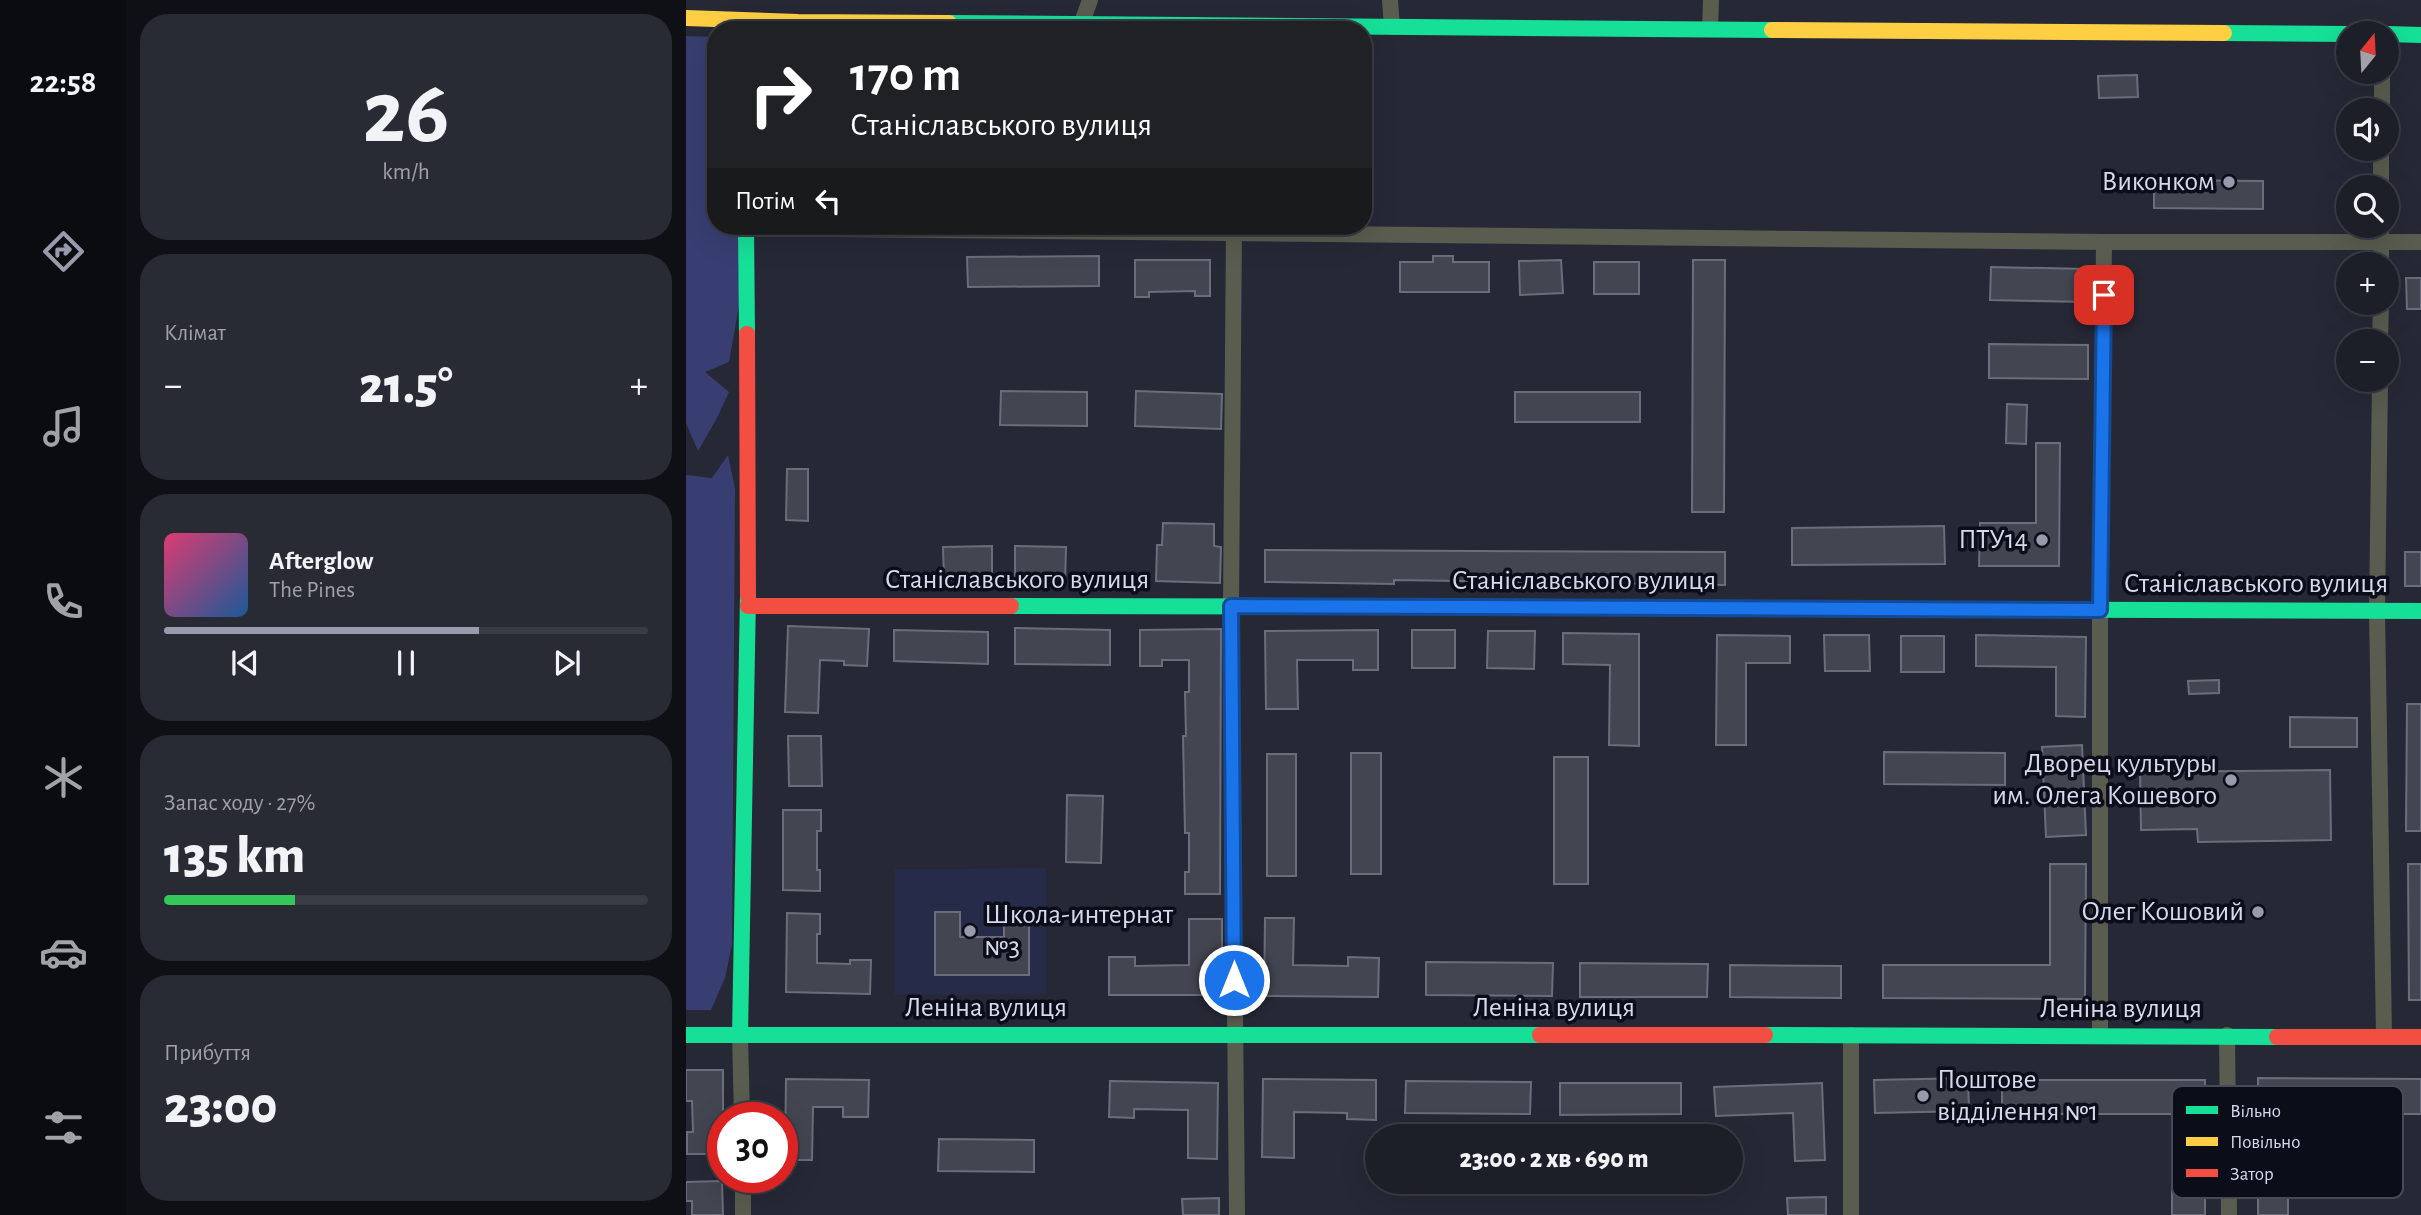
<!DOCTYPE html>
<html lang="uk">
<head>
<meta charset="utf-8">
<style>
  body { margin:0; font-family:"Alegreya Sans",sans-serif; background:#292b34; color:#f1f3f6; height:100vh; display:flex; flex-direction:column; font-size:26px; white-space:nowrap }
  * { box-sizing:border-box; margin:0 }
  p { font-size:23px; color:#a0a2a8 }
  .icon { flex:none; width:38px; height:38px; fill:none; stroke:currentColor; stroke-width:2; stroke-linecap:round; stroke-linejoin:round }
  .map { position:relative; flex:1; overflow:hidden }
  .sheet { display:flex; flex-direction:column; gap:14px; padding:14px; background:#0f1016; width:560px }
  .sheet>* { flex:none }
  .banner { position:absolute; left:21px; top:21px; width:665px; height:214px; border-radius:28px; box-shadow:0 7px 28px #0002,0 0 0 2px #3a3c45; background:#202124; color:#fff; overflow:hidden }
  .needle { width:46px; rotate:18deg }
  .fabs { position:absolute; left:1650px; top:21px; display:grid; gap:14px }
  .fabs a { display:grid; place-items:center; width:63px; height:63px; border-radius:50%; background:#1c1e28; box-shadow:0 7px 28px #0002,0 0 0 2px #3a3c45; font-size:35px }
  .speed { position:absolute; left:21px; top:1102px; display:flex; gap:14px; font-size:35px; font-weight:700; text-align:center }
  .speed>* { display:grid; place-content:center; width:91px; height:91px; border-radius:50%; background:#1c1e28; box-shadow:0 7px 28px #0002,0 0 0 2px #3a3c45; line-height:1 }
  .speed .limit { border:10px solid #d22; background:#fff; color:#111 }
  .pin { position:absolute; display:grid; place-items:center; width:60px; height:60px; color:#fff; margin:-30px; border-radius:14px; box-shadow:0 4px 10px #0006 }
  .me { position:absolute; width:77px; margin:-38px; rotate:0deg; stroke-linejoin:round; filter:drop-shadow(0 0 5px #0008) }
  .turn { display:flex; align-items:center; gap:24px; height:147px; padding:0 28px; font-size:32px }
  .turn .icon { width:91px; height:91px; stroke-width:2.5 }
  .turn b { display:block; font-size:49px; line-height:60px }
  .then { display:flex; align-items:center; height:66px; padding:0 28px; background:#0003; gap:14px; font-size:26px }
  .big { font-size:52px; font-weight:800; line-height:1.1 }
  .sheet .widget { flex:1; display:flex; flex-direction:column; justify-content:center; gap:10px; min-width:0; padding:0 24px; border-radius:28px; background:#292b34 }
  .sheet .dial { align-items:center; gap:0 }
  .dial b { font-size:91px; line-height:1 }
  .song { display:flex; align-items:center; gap:21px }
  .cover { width:84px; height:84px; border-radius:10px; background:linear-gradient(135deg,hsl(340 70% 55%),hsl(210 70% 35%)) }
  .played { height:7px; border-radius:4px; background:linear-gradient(90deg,#989bac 65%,#3a3c45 65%) }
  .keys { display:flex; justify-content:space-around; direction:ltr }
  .heat { display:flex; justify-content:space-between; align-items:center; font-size:38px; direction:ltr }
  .charge { height:10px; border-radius:5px; background:linear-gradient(90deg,#34c759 27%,#3a3c45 0) }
  .trip { position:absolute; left:679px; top:1124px; width:378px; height:70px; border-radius:35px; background:#1c1e28; box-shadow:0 7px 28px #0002,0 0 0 2px #3a3c45; font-weight:800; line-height:70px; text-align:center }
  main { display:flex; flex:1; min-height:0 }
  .dock { display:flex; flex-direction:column; width:126px; justify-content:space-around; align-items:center; background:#0b0c10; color:#a0a2a8 }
  .dock .icon { width:49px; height:49px }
  .dock .selected { color:#989bac }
  .dock b { font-size:32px; color:#f1f3f6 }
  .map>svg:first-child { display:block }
</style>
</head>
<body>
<main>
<nav class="dock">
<b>22:58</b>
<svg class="icon selected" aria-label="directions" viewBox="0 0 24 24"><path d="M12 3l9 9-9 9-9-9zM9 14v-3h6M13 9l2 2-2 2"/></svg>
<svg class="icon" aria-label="music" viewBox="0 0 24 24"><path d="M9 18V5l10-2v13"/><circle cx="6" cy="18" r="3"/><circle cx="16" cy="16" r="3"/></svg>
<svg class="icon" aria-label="phone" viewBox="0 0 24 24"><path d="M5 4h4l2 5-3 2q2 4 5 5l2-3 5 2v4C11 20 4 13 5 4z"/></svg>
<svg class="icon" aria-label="climate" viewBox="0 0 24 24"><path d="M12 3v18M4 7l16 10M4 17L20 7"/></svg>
<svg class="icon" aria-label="car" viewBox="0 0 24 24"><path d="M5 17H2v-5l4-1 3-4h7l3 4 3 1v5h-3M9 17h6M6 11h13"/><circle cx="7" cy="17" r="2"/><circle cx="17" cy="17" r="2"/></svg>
<svg class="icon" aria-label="filters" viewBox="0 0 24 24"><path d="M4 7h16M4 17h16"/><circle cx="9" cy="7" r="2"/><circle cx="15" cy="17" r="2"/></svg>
</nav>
<section class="sheet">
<div class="widget dial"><b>26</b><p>km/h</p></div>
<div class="widget"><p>Клімат</p>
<div class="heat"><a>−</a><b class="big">21.5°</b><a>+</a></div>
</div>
<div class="widget">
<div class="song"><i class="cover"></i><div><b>Afterglow</b><p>The Pines</p></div></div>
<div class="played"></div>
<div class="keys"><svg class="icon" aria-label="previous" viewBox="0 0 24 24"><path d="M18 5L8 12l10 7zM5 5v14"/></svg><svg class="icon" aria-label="pause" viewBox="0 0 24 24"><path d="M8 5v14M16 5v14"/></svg><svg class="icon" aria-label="next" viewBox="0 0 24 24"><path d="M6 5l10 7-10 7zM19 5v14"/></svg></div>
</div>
<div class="widget"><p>Запас ходу · 27%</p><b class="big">135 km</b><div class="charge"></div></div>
<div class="widget"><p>Прибуття</p><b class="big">23:00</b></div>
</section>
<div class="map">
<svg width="1735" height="1215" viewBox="0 0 1735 1215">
  <rect width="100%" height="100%" fill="#262836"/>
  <path fill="#262b49" d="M 360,868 L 360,994 L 209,995 L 209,869 Z"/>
  <g fill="#383e71">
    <path d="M 0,36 L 30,37 L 30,226 L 53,226 L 55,294 L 43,362 L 19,372 L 43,392 L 31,418 L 12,451 L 0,423 Z"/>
    <path d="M 42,455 L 49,488 L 46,944 L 39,978 L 25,1010 L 0,1010 L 0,475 L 26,478 Z"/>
  </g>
  <g fill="#434551" stroke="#6b6d7a" stroke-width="2">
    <path d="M 1451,75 L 1452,97 L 1413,98 L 1412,76 Z"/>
    <path d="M 1468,180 L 1577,181 L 1577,209 L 1468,208 Z"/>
    <path d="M 413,256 L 413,286 L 282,287 L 281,257 Z"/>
    <path d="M 747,256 L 767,256 L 767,262 L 803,262 L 803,292 L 714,292 L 714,262 L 747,262 Z"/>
    <path d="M 449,260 L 524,260 L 524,296 L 509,296 L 509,291 L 463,292 L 463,297 L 449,297 Z"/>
    <path d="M 875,260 L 877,293 L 834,295 L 833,261 Z"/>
    <path d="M 1007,260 L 1039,260 L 1038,512 L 1006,512 Z"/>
    <rect x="908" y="262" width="45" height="32"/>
    <path d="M 1305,267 L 1401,269 L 1400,302 L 1304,300 Z"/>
    <path d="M 1720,278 L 1735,278 L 1735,309 L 1721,309 Z"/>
    <path d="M 1303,344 L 1402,345 L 1402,379 L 1303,378 Z"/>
    <path d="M 315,391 L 401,392 L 401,426 L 314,425 Z"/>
    <path d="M 450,391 L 536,394 L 535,429 L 449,426 Z"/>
    <rect x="829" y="392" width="125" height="30"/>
    <path d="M 1321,404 L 1341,405 L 1340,444 L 1320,443 Z"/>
    <path d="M 1350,443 L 1374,443 L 1373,566 L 1293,566 L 1294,523 L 1350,523 Z"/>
    <path d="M 101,469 L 122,469 L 122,521 L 100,520 Z"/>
    <path d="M 477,523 L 528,524 L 528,546 L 535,547 L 534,583 L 470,581 L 471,545 L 476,545 Z"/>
    <path d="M 1258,526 L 1259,564 L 1106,565 L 1106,528 Z"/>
    <path d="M 306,546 L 306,580 L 258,580 L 257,547 Z"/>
    <path d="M 329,546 L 380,547 L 379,585 L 329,584 Z"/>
    <path d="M 579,550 L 1039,552 L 1039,585 L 708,580 L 708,584 L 579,582 Z"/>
    <rect x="1719" y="552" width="16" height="34"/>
    <path d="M 102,626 L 183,629 L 181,666 L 158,665 L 158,661 L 134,660 L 132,713 L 99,712 Z"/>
    <path d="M 329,628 L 424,630 L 424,665 L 329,664 Z"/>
    <path d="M 535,629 L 534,894 L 499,894 L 499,872 L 503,872 L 503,833 L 499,833 L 497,736 L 500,736 L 499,692 L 503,692 L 503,660 L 476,660 L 476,666 L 454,666 L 454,630 Z"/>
    <path d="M 208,630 L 302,632 L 302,664 L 208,661 Z"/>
    <path d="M 692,630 L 692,670 L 667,670 L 667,660 L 611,660 L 612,709 L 580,709 L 579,631 Z"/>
    <rect x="726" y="630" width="43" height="38"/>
    <path d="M 802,631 L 849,631 L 848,669 L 801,668 Z"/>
    <path d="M 877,633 L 953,634 L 953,746 L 923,745 L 924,665 L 877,664 Z"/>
    <path d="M 1031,635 L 1104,636 L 1104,663 L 1060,663 L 1060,745 L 1030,745 Z"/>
    <path d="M 1138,635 L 1183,635 L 1184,671 L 1139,671 Z"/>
    <path d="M 1290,635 L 1400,637 L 1399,717 L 1370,716 L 1370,667 L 1290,666 Z"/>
    <rect x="1215" y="636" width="43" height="36"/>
    <path d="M 1533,680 L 1533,693 L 1503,694 L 1502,681 Z"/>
    <path d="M 1721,704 L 1735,704 L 1735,831 L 1720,831 Z"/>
    <path d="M 1604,717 L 1671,718 L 1671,747 L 1604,747 Z"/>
    <path d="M 102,736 L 135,736 L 136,786 L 103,786 Z"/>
    <path d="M 1396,745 L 1400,835 L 1360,837 L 1356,747 Z"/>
    <path d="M 1198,752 L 1319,753 L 1319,785 L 1198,784 Z"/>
    <rect x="665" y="753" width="30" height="121"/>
    <rect x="581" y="754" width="29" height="122"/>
    <rect x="868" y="757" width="34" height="127"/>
    <path d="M 1644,770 L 1645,840 L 1512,842 L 1511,829 L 1455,830 L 1454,772 Z"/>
    <path d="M 381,795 L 417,796 L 415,863 L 380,862 Z"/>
    <path d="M 97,810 L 135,810 L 135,831 L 131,831 L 131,870 L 134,870 L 134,891 L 97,890 Z"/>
    <path d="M 1364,864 L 1400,864 L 1399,999 L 1197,998 L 1197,965 L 1364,965 Z"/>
    <path d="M 1722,864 L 1735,864 L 1735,1000 L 1723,1000 Z"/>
    <path d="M 249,912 L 274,912 L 274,937 L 318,937 L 318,912 L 343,912 L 343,975 L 249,975 Z"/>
    <path d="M 101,913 L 134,914 L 134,934 L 131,934 L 131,963 L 164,964 L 164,960 L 185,960 L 184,994 L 100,992 Z"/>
    <path d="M 579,918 L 608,918 L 607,965 L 662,966 L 662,957 L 693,958 L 692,997 L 578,996 Z"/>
    <path d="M 503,919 L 536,919 L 536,995 L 423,995 L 423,957 L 449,957 L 449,966 L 503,965 Z"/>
    <path d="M 740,962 L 867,963 L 866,996 L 740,995 Z"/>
    <path d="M 894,963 L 1022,964 L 1021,997 L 894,997 Z"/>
    <path d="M 1044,965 L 1155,966 L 1155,998 L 1044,997 Z"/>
    <path d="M 0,1070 L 37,1070 L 37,1154 L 1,1154 L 1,1132 L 7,1132 L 6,1101 L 0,1101 Z"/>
    <path d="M 1282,1078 L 1283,1111 L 1189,1113 L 1188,1080 Z"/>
    <path d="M 1572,1078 L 1735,1079 L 1735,1114 L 1602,1114 L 1602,1215 L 1572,1215 Z"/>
    <path d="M 100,1079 L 183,1080 L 182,1117 L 157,1117 L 157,1107 L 127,1107 L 126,1160 L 99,1160 Z"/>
    <path d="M 577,1079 L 690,1080 L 690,1120 L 661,1119 L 661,1113 L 608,1112 L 608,1158 L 576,1157 Z"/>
    <path d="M 1316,1080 L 1519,1080 L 1519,1215 L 1486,1215 L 1486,1114 L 1316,1114 Z"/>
    <path d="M 424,1081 L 532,1083 L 531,1159 L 502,1158 L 502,1110 L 448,1109 L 448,1118 L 423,1117 Z"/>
    <path d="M 720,1081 L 845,1082 L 844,1114 L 719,1113 Z"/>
    <path d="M 874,1083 L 995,1083 L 995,1114 L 874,1115 Z"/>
    <path d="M 1136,1083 L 1139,1160 L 1109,1161 L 1107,1113 L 1030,1116 L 1028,1087 Z"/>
    <path d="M 253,1139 L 348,1140 L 348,1172 L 252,1171 Z"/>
    <path d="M 36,1181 L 37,1215 L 6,1215 L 6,1201 L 0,1201 L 0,1182 Z"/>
    <path d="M 1140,1197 L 1140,1215 L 1102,1215 L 1101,1198 Z"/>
    <path d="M 533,1198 L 533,1215 L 497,1215 L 496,1199 Z"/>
  </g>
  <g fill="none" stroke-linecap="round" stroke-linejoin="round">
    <g stroke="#595c4e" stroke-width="16">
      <path d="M 704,0 L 706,27"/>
      <path d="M 395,25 L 404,0"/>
      <path d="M 1024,29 L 1025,0"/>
      <path d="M 1696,110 L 1696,72"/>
      <path d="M 1695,187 L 1695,149"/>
      <path d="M 548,226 L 545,606 L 551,1215"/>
      <path d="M 60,228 L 1418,242 L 1735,242"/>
      <path d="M 1695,264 L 1695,226"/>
      <path d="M 1694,341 L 1695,303"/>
      <path d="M 1694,380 L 1691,611 L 1698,1036"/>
      <path d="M 54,1035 L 56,1118"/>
      <path d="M 1414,1035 L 1414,610 L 1418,242"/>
      <path d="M 1541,1035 L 1543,1215"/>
      <path d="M 57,1178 L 57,1215"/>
      <path d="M 1165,1215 L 1165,1035"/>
    </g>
    <g stroke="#16e098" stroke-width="16">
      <path d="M 263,23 L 1086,30"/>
      <path d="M 1538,33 L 1662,34"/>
      <path d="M 1701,34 L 1735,35"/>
      <path d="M 60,226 L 61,334"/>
      <path d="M 325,606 L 869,607"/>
      <path d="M 1208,609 L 1735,611"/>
      <path d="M 0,1035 L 854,1035"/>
      <path d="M 54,1035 L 62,596"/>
      <path d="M 1079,1035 L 1591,1037"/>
    </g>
    <g stroke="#ffcf43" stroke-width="16">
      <path d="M 0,18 L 112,22 L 263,23"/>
      <path d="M 1086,30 L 1538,33"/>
      <path d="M 869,607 L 1208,609"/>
    </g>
    <g stroke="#f24e42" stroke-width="16">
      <path d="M 61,334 L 62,596"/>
      <path d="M 62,606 L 325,606"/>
      <path d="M 854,1035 L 1079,1035"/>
      <path d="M 1591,1037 L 1735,1037"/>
    </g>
  </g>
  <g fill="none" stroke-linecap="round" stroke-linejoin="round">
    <g stroke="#114b97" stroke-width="18">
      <path id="route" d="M 548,980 L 545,606 L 1414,610 L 1418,295"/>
    </g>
    <use href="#route" stroke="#1a73e8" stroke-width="12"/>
  </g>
  <g fill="#989bac" stroke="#0b0d19" stroke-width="2.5">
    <circle cx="1543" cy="182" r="7"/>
    <circle cx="1356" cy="540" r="7"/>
    <circle cx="1545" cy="780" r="7"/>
    <circle cx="1572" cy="912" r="7"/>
    <circle cx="284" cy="931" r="7"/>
    <circle cx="1237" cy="1096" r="7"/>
  </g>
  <g text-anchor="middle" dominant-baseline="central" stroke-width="7" stroke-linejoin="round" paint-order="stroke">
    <g font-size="28" fill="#d6d9eb" stroke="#0b0d19" text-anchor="end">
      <text x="1529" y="182">Виконком</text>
      <text x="1342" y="540">ПТУ14</text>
      <text x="1531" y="764">Дворец культуры<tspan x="1531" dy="32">им. Олега Кошевого</tspan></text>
      <text x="1558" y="912">Олег Кошовий</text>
      <text x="298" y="915" text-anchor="start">Школа-интернат<tspan x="298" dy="32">№3</tspan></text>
      <text x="1251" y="1080" text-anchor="start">Поштове<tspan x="1251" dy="32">відділення №1</tspan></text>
    </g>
    <g font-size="28" fill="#d6d9eb" stroke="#0b0d19">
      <text x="331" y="580">Станіславського вулиця</text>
      <text x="898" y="581">Станіславського вулиця</text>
      <text x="1570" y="584">Станіславського вулиця</text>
      <text x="300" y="1008">Леніна вулиця</text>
      <text x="868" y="1008">Леніна вулиця</text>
      <text x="1435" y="1009">Леніна вулиця</text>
    </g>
  </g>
  <rect x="1486" y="1086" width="231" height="112" rx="10" fill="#0b0d19" stroke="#484a58" stroke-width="2"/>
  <rect x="1500" y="1106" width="32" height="8" fill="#16e098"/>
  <rect x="1500" y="1137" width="32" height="9" fill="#ffcf43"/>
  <rect x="1500" y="1169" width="32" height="8" fill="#f24e42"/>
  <g font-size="19" fill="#d6d9eb">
    <text x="1544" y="1117">Вільно</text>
    <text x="1544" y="1148">Повільно</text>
    <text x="1544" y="1180">Затор</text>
  </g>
</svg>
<div class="fabs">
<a><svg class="needle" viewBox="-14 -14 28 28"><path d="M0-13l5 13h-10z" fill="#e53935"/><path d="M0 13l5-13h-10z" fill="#a0a2a8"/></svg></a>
<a><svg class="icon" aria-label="sound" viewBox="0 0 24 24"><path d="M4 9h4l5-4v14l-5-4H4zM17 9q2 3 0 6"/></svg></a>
<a><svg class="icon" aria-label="search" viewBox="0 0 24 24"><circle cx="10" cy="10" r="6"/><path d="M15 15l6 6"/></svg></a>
<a>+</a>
<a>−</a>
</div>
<div class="speed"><div class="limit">30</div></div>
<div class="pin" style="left:1418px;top:295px;background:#d93025"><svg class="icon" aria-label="arrive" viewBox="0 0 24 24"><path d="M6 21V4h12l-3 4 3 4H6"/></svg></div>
<svg class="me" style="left:548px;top:980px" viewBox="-20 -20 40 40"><circle r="17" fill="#1a73e8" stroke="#fff" stroke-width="3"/><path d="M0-11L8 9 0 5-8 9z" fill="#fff"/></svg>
<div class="trip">23:00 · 2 хв · 690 m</div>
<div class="banner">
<div class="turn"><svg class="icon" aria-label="right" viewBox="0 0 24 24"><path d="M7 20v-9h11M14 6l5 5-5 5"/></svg><div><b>170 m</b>Станіславського вулиця</div></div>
<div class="then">Потім<svg class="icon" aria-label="left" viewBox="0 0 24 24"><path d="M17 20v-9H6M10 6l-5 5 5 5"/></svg></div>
</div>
</div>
</main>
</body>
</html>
